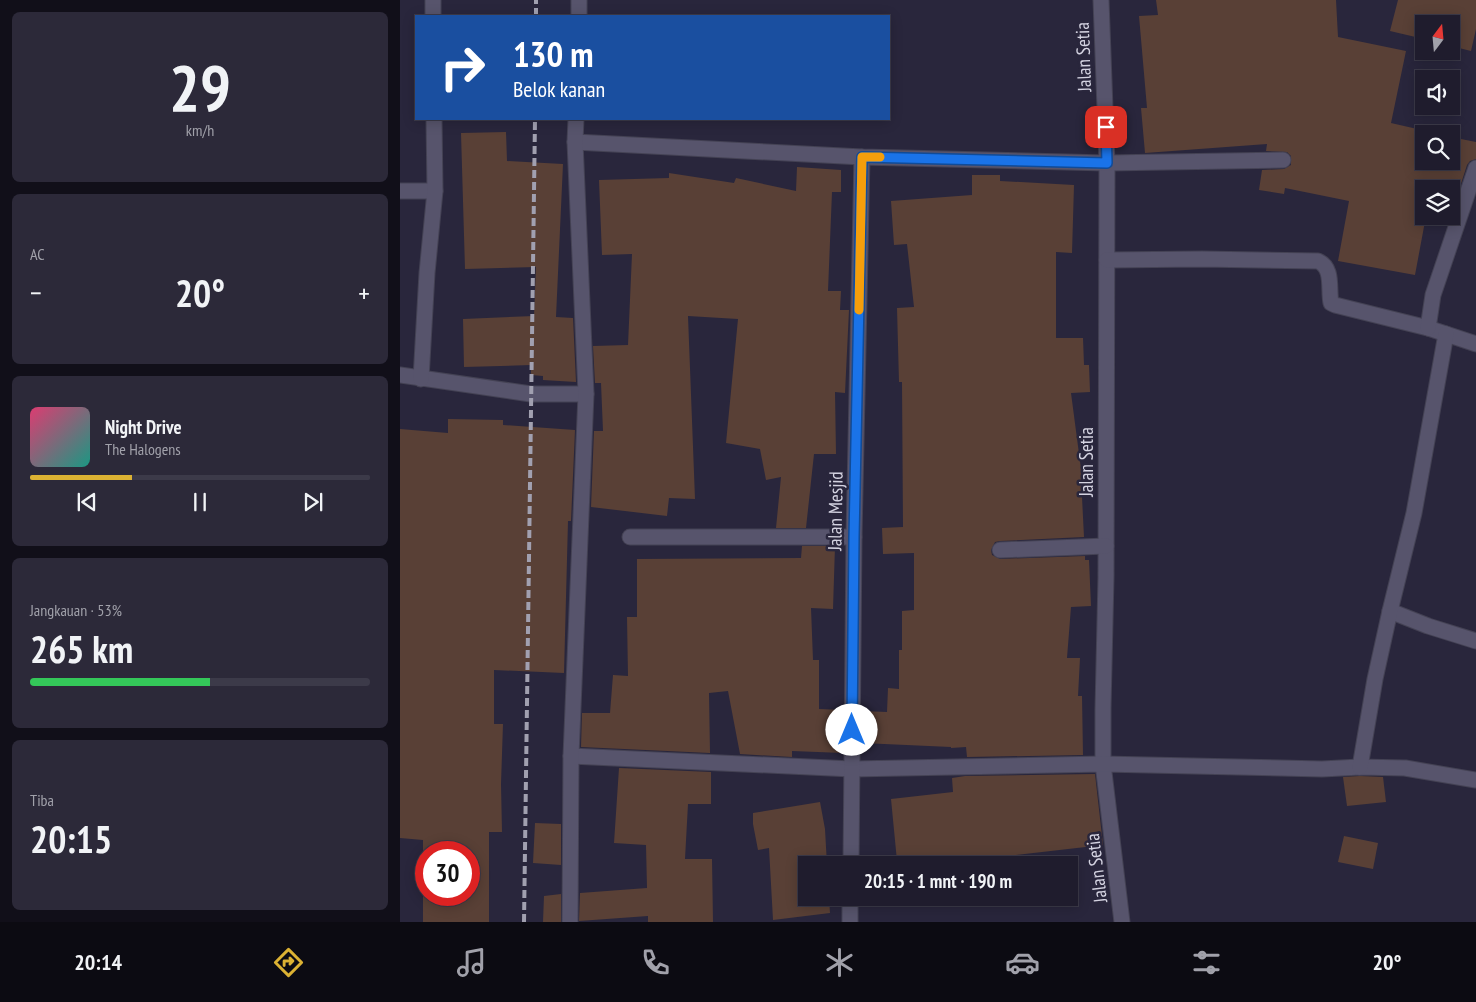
<!DOCTYPE html>
<html lang="id">
<head>
<meta charset="utf-8">
<style>
  body { margin:0; font-family:"PT Sans Narrow",sans-serif; background:#2c2939; color:#f1f3f6; height:100vh; display:flex; flex-direction:column; font-size:19px; white-space:nowrap }
  * { box-sizing:border-box; margin:0 }
  p { font-size:16px; color:#a1a1aa }
  .icon { flex:none; width:28px; height:28px; fill:none; stroke:currentColor; stroke-width:2; stroke-linecap:round; stroke-linejoin:round }
  .map { position:relative; flex:1; overflow:hidden }
  .side { display:flex; flex-direction:column; gap:12px; padding:12px; background:#110f19; width:400px }
  .side>* { flex:none }
  .guide { position:absolute; left:15px; top:15px; width:475px; height:105px; border-radius:0px; box-shadow:0 2px 12px #0003,0 0 0 1px #3c3a49; background:#1a4fa0; color:#fff; overflow:hidden }
  .needle { width:32px; rotate:16deg }
  .buttons { position:absolute; left:1015px; top:15px; display:grid; gap:10px }
  .buttons a { display:grid; place-items:center; width:45px; height:45px; border-radius:0px; background:#1f1c2d; box-shadow:0 2px 12px #0003,0 0 0 1px #3c3a49; font-size:25px }
  .speed { position:absolute; left:15px; top:841px; display:flex; gap:10px; font-size:25px; font-weight:700; text-align:center }
  .speed>* { display:grid; place-content:center; width:65px; height:65px; border-radius:50%; background:#1f1c2d; box-shadow:0 2px 12px #0003,0 0 0 1px #3c3a49; line-height:1 }
  .speed .limit { border:8px solid #d22; background:#fff; color:#111 }
  .pin { position:absolute; display:grid; place-items:center; width:42px; height:42px; color:#fff; margin:-21px; border-radius:10px; box-shadow:0 2px 8px #0006 }
  .me { position:absolute; width:55px; margin:-28px; rotate:0deg; stroke-linejoin:round; filter:drop-shadow(0 0 4px #0008) }
  .turn { display:flex; align-items:center; gap:18px; height:105px; padding:0 15px; font-size:22px }
  .turn .icon { width:65px; height:65px; stroke-width:2.5 }
  .turn b { display:block; font-size:35px; line-height:42px }
  .big { font-size:38px; font-weight:800; line-height:1.1 }
  .side .tile { flex:1; display:flex; flex-direction:column; justify-content:center; gap:8px; min-width:0; padding:0 18px; border-radius:8px; background:#2c2939 }
  .side .dial { align-items:center; gap:0 }
  .dial b { font-size:65px; line-height:1 }
  .song { display:flex; align-items:center; gap:15px }
  .cover { width:60px; height:60px; border-radius:8px; background:linear-gradient(135deg,hsl(340 70% 55%),hsl(170 70% 35%)) }
  .played { height:5px; border-radius:2px; background:linear-gradient(90deg,#dcb233 30%,#3c3a49 30%) }
  .keys { display:flex; justify-content:space-around; direction:ltr }
  .heat { display:flex; justify-content:space-between; align-items:center; font-size:28px; direction:ltr }
  .charge { height:8px; border-radius:4px; background:linear-gradient(90deg,#34c759 53%,#3c3a49 0) }
  .trip { position:absolute; left:398px; top:856px; width:280px; height:50px; border-radius:0px; background:#1f1c2d; box-shadow:0 2px 12px #0003,0 0 0 1px #3c3a49; font-weight:800; line-height:50px; text-align:center }
  .dock { display:flex; height:80px; justify-content:space-around; align-items:center; background:#0c0b12; color:#a1a1aa }
  .dock .icon { width:35px; height:35px }
  .dock .selected { color:#dcb233 }
  .dock b { font-size:22px; color:#f1f3f6 }
  main { display:flex; flex:1; min-height:0 }
  .map>svg:first-child { display:block }
</style>
</head>
<body>
<main>
<section class="side">
<div class="tile dial"><b>29</b><p>km/h</p></div>
<div class="tile"><p>AC</p>
<div class="heat"><a>−</a><b class="big">20°</b><a>+</a></div>
</div>
<div class="tile">
<div class="song"><i class="cover"></i><div><b>Night Drive</b><p>The Halogens</p></div></div>
<div class="played"></div>
<div class="keys"><svg class="icon" aria-label="previous" viewBox="0 0 24 24"><path d="M18 5L8 12l10 7zM5 5v14"/></svg><svg class="icon" aria-label="pause" viewBox="0 0 24 24"><path d="M8 5v14M16 5v14"/></svg><svg class="icon" aria-label="next" viewBox="0 0 24 24"><path d="M6 5l10 7-10 7zM19 5v14"/></svg></div>
</div>
<div class="tile"><p>Jangkauan · 53%</p><b class="big">265 km</b><div class="charge"></div></div>
<div class="tile"><p>Tiba</p><b class="big">20:15</b></div>
</section>
<div class="map">
<svg width="1076" height="922" viewBox="0 0 1076 922">
  <rect width="100%" height="100%" fill="#29263c"/>
  <g fill="#594036" fill-rule="evenodd">
    <path d="M 756,0 L 936,0 L 938,37 L 1006,51 L 991,123 L 1039,134 L 1024,134 L 1024,161 L 1051,161 L 1051,137 L 1076,142 L 1076,159 L 1070,161 L 1067,165 L 1059,190 L 1032,184 L 1031,189 L 1024,189 L 1024,216 L 1026,216 L 1015,275 L 938,261 L 949,201 L 885,188 L 884,194 L 859,190 L 862,170 L 884,169 L 891,165 L 891,156 L 887,152 L 866,151 L 867,144 L 745,153 L 741,108 L 747,108 L 739,16 L 758,15 Z"/>
    <path d="M 998,0 L 1076,0 L 1076,29 L 1071,51 L 1051,46 L 1051,24 L 1024,24 L 1024,39 L 990,31 Z"/>
    <path d="M 106,132 L 107,161 L 163,164 L 156,317 L 173,318 L 176,382 L 143,380 L 143,376 L 131,375 L 131,365 L 64,367 L 63,319 L 134,316 L 136,267 L 65,269 L 61,133 Z"/>
    <path d="M 397,167 L 441,170 L 441,192 L 432,192 L 428,291 L 441,291 L 440,310 L 449,310 L 445,393 L 435,392 L 436,454 L 414,454 L 406,528 L 376,528 L 381,477 L 366,480 L 360,449 L 326,443 L 338,319 L 288,316 L 295,499 L 269,498 L 267,516 L 191,507 L 194,431 L 203,431 L 201,383 L 195,383 L 193,346 L 228,345 L 232,254 L 202,255 L 199,180 L 269,178 L 269,173 L 334,183 L 336,178 L 396,191 Z"/>
    <path d="M 572,175 L 600,175 L 600,181 L 674,185 L 672,253 L 656,252 L 656,338 L 683,338 L 684,365 L 689,365 L 690,392 L 671,393 L 681,469 L 687,469 L 688,497 L 682,497 L 684,537 L 600,541 L 595,542 L 591,550 L 592,555 L 600,559 L 685,556 L 685,560 L 689,560 L 691,606 L 671,607 L 667,658 L 680,658 L 678,696 L 682,696 L 683,755 L 567,757 L 566,747 L 551,748 L 551,747 L 462,743 L 462,711 L 487,712 L 488,688 L 499,689 L 499,650 L 502,650 L 502,611 L 514,610 L 514,553 L 483,554 L 482,528 L 503,527 L 502,382 L 499,382 L 497,308 L 514,307 L 507,244 L 494,245 L 491,201 L 572,195 Z"/>
    <path d="M 48,419 L 103,420 L 103,425 L 175,430 L 171,521 L 168,521 L 164,673 L 94,670 L 94,724 L 103,724 L 101,784 L 102,832 L 89,832 L 89,922 L 23,922 L 23,840 L 0,838 L 0,429 L 48,433 ZM 26,852 L 69,852 L 69,895 L 26,895 Z"/>
    <path d="M 402,546 L 435,546 L 433,609 L 411,608 L 413,660 L 419,660 L 419,709 L 443,710 L 443,753 L 392,751 L 392,757 L 340,754 L 328,691 L 309,693 L 310,753 L 181,747 L 182,713 L 210,713 L 213,675 L 228,676 L 227,617 L 237,617 L 237,559 L 401,558 Z"/>
    <path d="M 219,768 L 311,772 L 311,804 L 288,804 L 285,859 L 312,859 L 313,922 L 248,922 L 248,916 L 179,921 L 180,893 L 247,888 L 246,845 L 214,843 Z"/>
    <path d="M 695,774 L 703,845 L 590,858 L 497,861 L 491,799 L 553,792 L 552,778 L 565,776 Z"/>
    <path d="M 960,776 L 983,777 L 986,802 L 947,806 L 943,777 Z"/>
    <path d="M 420,802 L 425,829 L 427,865 L 406,865 L 406,898 L 429,898 L 430,913 L 373,920 L 369,848 L 358,850 L 353,824 L 353,813 Z"/>
    <path d="M 135,823 L 161,824 L 161,865 L 133,863 Z"/>
    <path d="M 944,836 L 978,843 L 973,869 L 938,862 Z"/>
    <path d="M 161,894 L 161,922 L 143,922 L 144,896 Z"/>
  </g>
  <g fill="none" stroke-linecap="round" stroke-linejoin="round">
    <g stroke="#444254" stroke-width="17">
      <g id="minor">
        <path d="M 33,0 L 33,16"/>
        <path d="M 701,0 L 707,163 L 706,577 L 703,709 L 703,764 L 722,922"/>
        <path d="M 179,16 L 179,0"/>
        <path d="M 175,142 L 462,157 L 707,163 L 883,160"/>
        <path d="M 0,191 L 35,191"/>
        <path d="M 707,260 L 802,259 L 918,261 C 934,268 928,289 931,303 L 935,305 L 1028,328 L 1076,344"/>
        <path d="M 1028,328 L 1033,295 L 1076,168"/>
        <path d="M 0,375 L 131,394 L 186,394"/>
        <path d="M 21,379 L 27,273 L 35,191 L 34,119"/>
        <path d="M 230,537 L 454,537"/>
        <path d="M 600,550 L 706,546"/>
        <path d="M 990,611 L 1028,626 L 1076,641"/>
        <path d="M 171,756 L 452,769 L 703,764 L 922,769 L 960,767 L 1005,768 L 1076,780"/>
        <path d="M 960,767 L 975,679 L 990,611 L 1014,513 L 1046,334"/>
        <path d="M 451,865 L 454,537 L 462,157"/>
        <path d="M 170,922 L 171,756 L 186,394 L 175,142 L 176,119"/>
        <path d="M 450,922 L 450,898"/>
      </g>
    </g>
    <use href="#minor" stroke="#57546c" stroke-width="15"/>
    <g stroke="#a1a0b0" stroke-width="4" stroke-dasharray="8 4" stroke-linecap="butt">
      <path d="M 136,16 L 136,0"/>
      <path d="M 124,922 L 135,119"/>
    </g>
  </g>
  <g fill="none" stroke-linecap="round" stroke-linejoin="round">
    <g stroke="#114b97" stroke-width="12">
      <path id="route" d="M 452,730 L 454,537 L 462,157 L 707,163 L 706,127"/>
    </g>
    <use href="#route" stroke="#1a73e8" stroke-width="9"/>
    <path stroke="#f59e0b" stroke-width="9" d="M 459,310 L 462,157 L 480,157"/>
  </g>
  <g text-anchor="middle" dominant-baseline="central" stroke-width="5" stroke-linejoin="round" paint-order="stroke">
    <g font-size="19" fill="#d4d3e1" stroke="#29263c">
      <text transform="translate(683 57) rotate(-92)">Jalan Setia</text>
      <text transform="translate(686 462) rotate(-90)">Jalan Setia</text>
      <text transform="translate(435 511) rotate(-89)">Jalan Mesjid</text>
      <text transform="translate(696 868) rotate(-97)">Jalan Setia</text>
    </g>
  </g>
</svg>
<div class="buttons">
<a><svg class="needle" viewBox="-14 -14 28 28"><path d="M0-13l5 13h-10z" fill="#e53935"/><path d="M0 13l5-13h-10z" fill="#a1a1aa"/></svg></a>
<a><svg class="icon" aria-label="sound" viewBox="0 0 24 24"><path d="M4 9h4l5-4v14l-5-4H4zM17 9q2 3 0 6"/></svg></a>
<a><svg class="icon" aria-label="search" viewBox="0 0 24 24"><circle cx="10" cy="10" r="6"/><path d="M15 15l6 6"/></svg></a>
<a><svg class="icon" aria-label="layers" viewBox="0 0 24 24"><path d="M12 4l9 5-9 5-9-5zM3 14l9 5 9-5"/></svg></a>
</div>
<div class="speed"><div class="limit">30</div></div>
<div class="pin" style="left:706px;top:127px;background:#d93025"><svg class="icon" aria-label="arrive" viewBox="0 0 24 24"><path d="M6 21V4h12l-3 4 3 4H6"/></svg></div>
<svg class="me" style="left:452px;top:730px" viewBox="-20 -20 40 40"><circle r="19" fill="#fff"/><path d="M0-13L10 11 0 6-10 11z" fill="#1a73e8"/></svg>
<div class="trip">20:15 · 1 mnt · 190 m</div>
<div class="guide">
<div class="turn"><svg class="icon" aria-label="right" viewBox="0 0 24 24"><path d="M7 20v-9h11M14 6l5 5-5 5"/></svg><div><b>130 m</b>Belok kanan</div></div>
</div>
</div>
</main>
<nav class="dock">
<b>20:14</b>
<svg class="icon selected" aria-label="directions" viewBox="0 0 24 24"><path d="M12 3l9 9-9 9-9-9zM9 14v-3h6M13 9l2 2-2 2"/></svg>
<svg class="icon" aria-label="music" viewBox="0 0 24 24"><path d="M9 18V5l10-2v13"/><circle cx="6" cy="18" r="3"/><circle cx="16" cy="16" r="3"/></svg>
<svg class="icon" aria-label="phone" viewBox="0 0 24 24"><path d="M5 4h4l2 5-3 2q2 4 5 5l2-3 5 2v4C11 20 4 13 5 4z"/></svg>
<svg class="icon" aria-label="climate" viewBox="0 0 24 24"><path d="M12 3v18M4 7l16 10M4 17L20 7"/></svg>
<svg class="icon" aria-label="car" viewBox="0 0 24 24"><path d="M5 17H2v-5l4-1 3-4h7l3 4 3 1v5h-3M9 17h6M6 11h13"/><circle cx="7" cy="17" r="2"/><circle cx="17" cy="17" r="2"/></svg>
<svg class="icon" aria-label="filters" viewBox="0 0 24 24"><path d="M4 7h16M4 17h16"/><circle cx="9" cy="7" r="2"/><circle cx="15" cy="17" r="2"/></svg>
<b>20°</b>
</nav>
</body>
</html>
